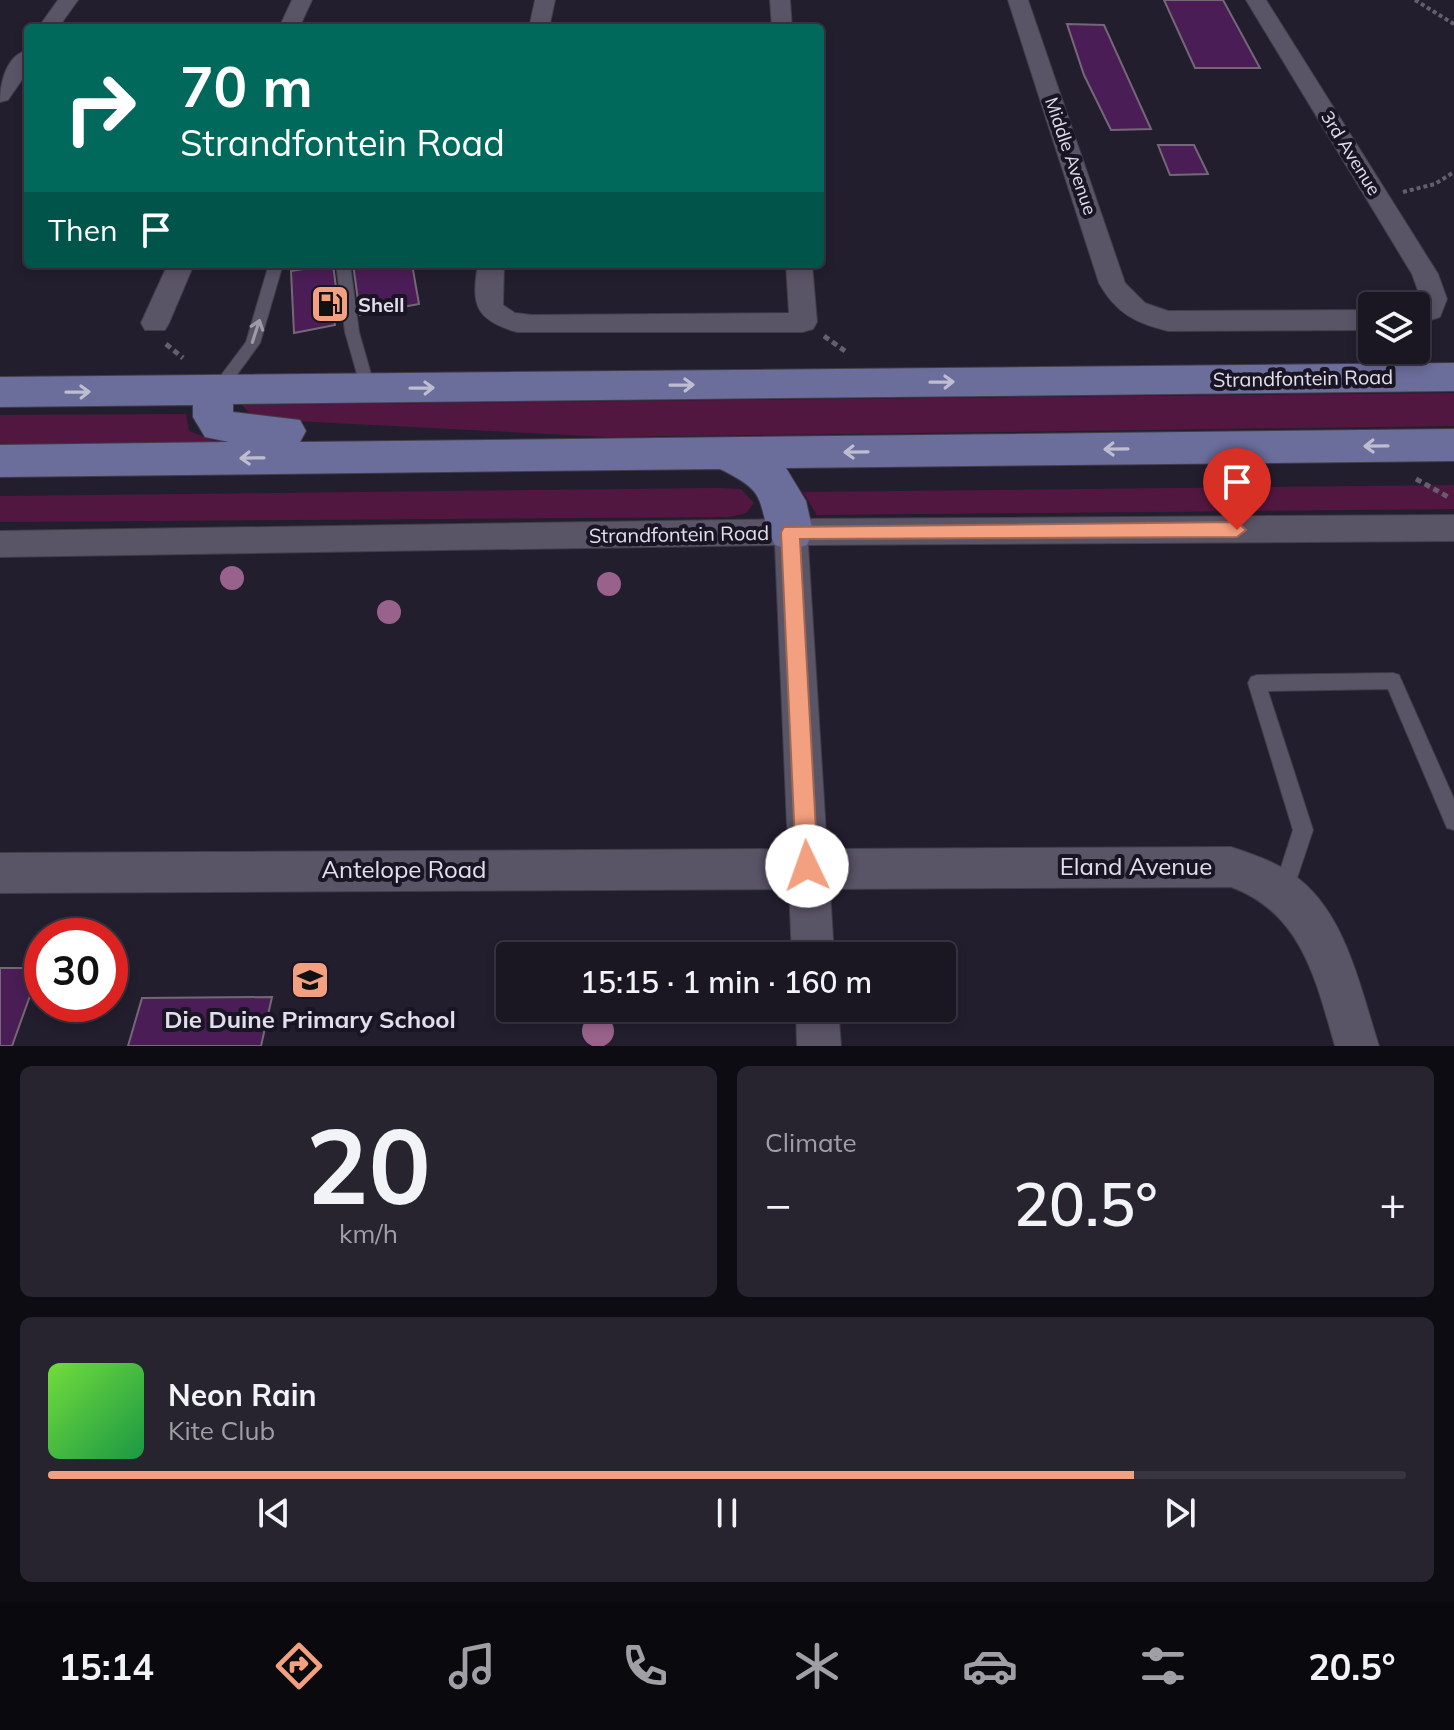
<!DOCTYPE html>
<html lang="en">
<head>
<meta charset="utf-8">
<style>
  body { margin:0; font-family:Mulish,sans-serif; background:#27232f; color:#f1f3f6; height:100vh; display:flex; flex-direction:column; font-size:30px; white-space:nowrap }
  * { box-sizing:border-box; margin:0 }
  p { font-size:26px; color:#9f9fa5 }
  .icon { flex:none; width:44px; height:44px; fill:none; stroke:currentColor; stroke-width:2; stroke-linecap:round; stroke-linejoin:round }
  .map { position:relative; height:1046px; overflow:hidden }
  .drawer { display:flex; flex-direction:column; gap:20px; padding:20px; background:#0e0c13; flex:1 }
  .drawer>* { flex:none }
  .banner { position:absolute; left:24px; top:24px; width:800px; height:244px; border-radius:8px; box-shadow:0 4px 12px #0003,0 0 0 2px #383540; background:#00695c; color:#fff; overflow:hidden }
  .controls { position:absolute; left:1358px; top:292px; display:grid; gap:16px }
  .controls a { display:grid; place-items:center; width:72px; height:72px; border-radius:8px; background:#1a1622; box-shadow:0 4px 12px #0003,0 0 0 2px #383540; font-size:40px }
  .speed { position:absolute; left:24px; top:918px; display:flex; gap:16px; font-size:40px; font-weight:700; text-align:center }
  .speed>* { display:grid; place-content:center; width:104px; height:104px; border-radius:50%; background:#1a1622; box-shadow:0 4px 12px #0003,0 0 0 2px #383540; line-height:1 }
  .speed .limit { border:12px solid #d22; background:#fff; color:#111 }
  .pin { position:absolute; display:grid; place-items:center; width:68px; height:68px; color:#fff; margin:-82px -34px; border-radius:50% 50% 50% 0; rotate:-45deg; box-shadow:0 0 8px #0007 }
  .pin .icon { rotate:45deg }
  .me { position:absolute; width:88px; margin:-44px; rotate:357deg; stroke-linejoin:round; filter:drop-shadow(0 0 6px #0008) }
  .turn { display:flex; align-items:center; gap:28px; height:168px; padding:0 24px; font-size:36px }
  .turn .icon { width:104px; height:104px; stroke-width:2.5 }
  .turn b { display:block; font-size:56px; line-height:68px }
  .then { display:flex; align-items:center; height:76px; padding:0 24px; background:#0003; gap:16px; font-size:30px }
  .big { font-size:60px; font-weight:600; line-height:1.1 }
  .drawer .card { flex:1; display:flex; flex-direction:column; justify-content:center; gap:12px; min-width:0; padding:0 28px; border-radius:12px; background:#27232f }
  .drawer .dial { align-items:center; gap:0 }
  .dial b { font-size:104px; line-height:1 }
  .song { display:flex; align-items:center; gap:24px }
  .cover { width:96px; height:96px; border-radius:12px; background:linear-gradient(135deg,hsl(100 70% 55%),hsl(140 70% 35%)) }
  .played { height:8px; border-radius:4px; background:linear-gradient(90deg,#f2a07f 80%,#383540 80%) }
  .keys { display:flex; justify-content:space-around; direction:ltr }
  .heat { display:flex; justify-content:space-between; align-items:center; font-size:44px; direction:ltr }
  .drawer .tiles { flex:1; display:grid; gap:20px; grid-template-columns:1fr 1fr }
  .card:last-child { grid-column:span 2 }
  .trip { position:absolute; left:496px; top:942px; width:460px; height:80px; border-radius:8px; background:#1a1622; box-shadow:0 4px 12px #0003,0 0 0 2px #383540; font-weight:600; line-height:80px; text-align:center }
  .menu { display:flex; height:128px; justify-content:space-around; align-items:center; background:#0a090e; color:#9f9fa5 }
  .menu .icon { width:56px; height:56px }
  .menu .on { color:#f2a07f }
  .menu b { font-size:36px; color:#f1f3f6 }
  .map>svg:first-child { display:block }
</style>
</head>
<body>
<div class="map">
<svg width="1454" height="1046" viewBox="0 0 1454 1046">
  <rect width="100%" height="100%" fill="#231e2e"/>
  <g fill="#521741">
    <path d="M 1454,393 L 1454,426 L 608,437 L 255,419 L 242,405 Z"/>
    <path d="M 186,414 L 189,431 L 233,448 L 0,448 L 0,415 Z"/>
    <path d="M 1454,485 L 1454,509 L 817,515 L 803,492 Z"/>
    <path d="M 719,488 L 741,489 L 754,503 L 746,513 L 729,517 L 0,522 L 0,496 Z"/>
  </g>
  <g fill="#4b1d56" stroke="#746777" stroke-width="2">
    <path d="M 1164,0 L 1223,0 L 1260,68 L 1195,68 Z"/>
    <path d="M 1067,24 L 1104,25 L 1151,129 L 1111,130 L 1084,75 Z"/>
    <path d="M 1158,145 L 1194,145 L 1208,174 L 1170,175 Z"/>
    <path d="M 333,264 L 340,319 L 334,320 L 335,325 L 294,333 L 291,271 Z"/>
    <path d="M 353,264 L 412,264 L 419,304 L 360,315 Z"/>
    <path d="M 0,968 L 40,968 L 12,1046 L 0,1046 Z"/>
    <path d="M 272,997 L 261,1046 L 128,1046 L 142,998 Z"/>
  </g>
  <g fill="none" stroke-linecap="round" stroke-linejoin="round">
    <g stroke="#403c48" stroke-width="2">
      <g id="service">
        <path d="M 269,264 L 283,264 L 260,343 L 223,394 L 213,394 L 211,390 L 213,386 L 246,342 Z"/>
        <path d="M 336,264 L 350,264 L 359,332 L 375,388 L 368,393 L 361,388 L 345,332 Z"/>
        <path d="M 1393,673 L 1399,675 L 1454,799 L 1454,830 L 1447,828 L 1388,689 L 1268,691 L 1313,830 L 1291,896 L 1284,899 L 1277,896 L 1274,889 L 1293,830 L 1248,683 L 1251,677 L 1257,675 Z"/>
      </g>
    </g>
    <g stroke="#403c48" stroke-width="2">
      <g id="minor">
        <path d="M 58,0 L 78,0 L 58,28 L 38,28 Z"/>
        <path d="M 292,0 L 312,0 L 299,28 L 279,28 Z"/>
        <path d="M 535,0 L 555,0 L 549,28 L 529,28 Z"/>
        <path d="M 770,0 L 790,0 L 792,28 L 772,28 Z"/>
        <path d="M 1008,0 L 1028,0 L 1125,283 L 1145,303 L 1168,311 L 1372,310 L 1372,330 L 1168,331 C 1135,323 1116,313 1099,283 Z"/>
        <path d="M 1246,0 L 1266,0 L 1438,274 L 1447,299 L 1440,317 L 1416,325 L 1414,306 L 1421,299 L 1412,274 Z"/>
        <path d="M 28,50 L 28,71 L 8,100 L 0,102 C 0,83 6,55 28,50 Z"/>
        <path d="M 168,264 L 194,264 L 169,323 L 165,330 L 145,330 L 141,323 Z"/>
        <path d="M 478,264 L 504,264 L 503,305 L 515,313 L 532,315 L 789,313 L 786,264 L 812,264 L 817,322 L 813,329 L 803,332 L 517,332 C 475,320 471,305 478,264 Z"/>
        <path d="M 1454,515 L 1454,541 L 808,545 L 827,849 L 1231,847 C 1255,855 1279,863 1299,879 C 1347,917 1361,991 1379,1046 L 1335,1046 C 1316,981 1302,913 1231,887 L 830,889 L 834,956 L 792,956 L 789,889 L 0,893 L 0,853 L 788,849 L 775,545 L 0,557 L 0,531 L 791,519 Z"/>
        <path d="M 796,1008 L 838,1008 L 841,1046 L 797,1046 Z"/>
      </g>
    </g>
    <g stroke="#403c48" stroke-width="2">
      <path id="primary" d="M 1454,363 L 1454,391 L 233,404 L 233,412 L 300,420 L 306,431 L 300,442 L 1454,429 L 1454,461 L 786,468 L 806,501 L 813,532 L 807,545 L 791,550 L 775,545 C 753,502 774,495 720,469 L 0,477 L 0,445 L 229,442 L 205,437 L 193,417 L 193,405 L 0,407 L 0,377 Z"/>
    </g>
    <g stroke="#635f6d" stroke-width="4" stroke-dasharray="4 3" stroke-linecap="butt">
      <path d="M 1415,0 L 1454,24"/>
      <path d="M 1403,192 L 1435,184 L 1454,172"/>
    </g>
    <g stroke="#635f6d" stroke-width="5" stroke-dasharray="6 4" stroke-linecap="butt">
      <path d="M 824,336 L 845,351"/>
      <path d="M 166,344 L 183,358"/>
      <path d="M 1416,479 L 1450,498"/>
    </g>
    <use href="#service" fill="#5a5467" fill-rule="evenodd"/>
    <use href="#minor" fill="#5a5467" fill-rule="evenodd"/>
    <use href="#primary" fill="#6b6d9b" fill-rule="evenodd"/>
  </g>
  <g fill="#99628c">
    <circle cx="232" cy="578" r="12"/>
    <circle cx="609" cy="584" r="12"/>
    <circle cx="389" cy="612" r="12"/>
    <circle cx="598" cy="1031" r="16"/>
  </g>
  <defs><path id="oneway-shaft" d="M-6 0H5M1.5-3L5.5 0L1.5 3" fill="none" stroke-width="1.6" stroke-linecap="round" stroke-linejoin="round" transform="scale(2)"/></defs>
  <use stroke="#9e9aa8" href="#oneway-shaft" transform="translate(256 331) rotate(-72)"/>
  <g stroke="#bebdd2">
    <use href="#oneway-shaft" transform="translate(942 382) rotate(-1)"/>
    <use href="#oneway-shaft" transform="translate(682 385) rotate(-1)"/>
    <use href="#oneway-shaft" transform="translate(422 388) rotate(-1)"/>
    <use href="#oneway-shaft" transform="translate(78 392) rotate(-1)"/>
    <use href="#oneway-shaft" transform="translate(1376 446) rotate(179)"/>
    <use href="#oneway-shaft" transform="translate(1116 449) rotate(179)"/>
    <use href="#oneway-shaft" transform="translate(856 452) rotate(179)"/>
    <use href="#oneway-shaft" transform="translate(252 458) rotate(179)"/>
  </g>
  <path fill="#f2a07f" stroke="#9d6853" stroke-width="2" d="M 1237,522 L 1246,530 L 1237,537 L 800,539 L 818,866 L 815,874 L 807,877 L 799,874 L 796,866 L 781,532 L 784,527 Z"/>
  <defs>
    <g id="fuel-square" transform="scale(2)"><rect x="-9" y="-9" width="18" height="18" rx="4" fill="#f2a07f" stroke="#1a1524"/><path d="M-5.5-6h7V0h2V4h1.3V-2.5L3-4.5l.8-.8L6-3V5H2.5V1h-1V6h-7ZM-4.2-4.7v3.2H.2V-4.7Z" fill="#111"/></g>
    <g id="school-square" transform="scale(2)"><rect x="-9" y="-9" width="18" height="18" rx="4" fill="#f2a07f" stroke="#1a1524"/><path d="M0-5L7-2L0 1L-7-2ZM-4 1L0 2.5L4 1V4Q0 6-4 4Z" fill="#111"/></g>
  </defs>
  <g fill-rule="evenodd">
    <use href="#fuel-square" x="330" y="304"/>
    <use href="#school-square" x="310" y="980"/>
  </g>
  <g text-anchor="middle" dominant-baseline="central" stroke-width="8" stroke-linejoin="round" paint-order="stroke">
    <g font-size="18" fill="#e2dfea" stroke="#1a1524">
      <text transform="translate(1351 153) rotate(58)">3rd Avenue</text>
      <text transform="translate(1071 156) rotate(71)">Middle Avenue</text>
    </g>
    <g font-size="20" font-weight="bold" fill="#e2dfea" stroke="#1a1524" text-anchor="start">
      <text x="358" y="304">Shell</text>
    </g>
    <g font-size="20" fill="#e2dfea" stroke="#1a1524">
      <text transform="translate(1303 378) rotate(-1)">Strandfontein Road</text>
      <text transform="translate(679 534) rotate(-1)">Strandfontein Road</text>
    </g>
    <g font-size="24" fill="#e2dfea" stroke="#1a1524">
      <text x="1136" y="866">Eland Avenue</text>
      <text x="404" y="869">Antelope Road</text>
    </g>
    <g font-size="24" font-weight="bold" fill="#e2dfea" stroke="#1a1524">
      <text x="310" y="1019">Die Duine Primary School</text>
    </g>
  </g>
</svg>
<div class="controls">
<a><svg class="icon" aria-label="layers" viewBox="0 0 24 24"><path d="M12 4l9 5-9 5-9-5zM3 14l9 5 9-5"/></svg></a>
</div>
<div class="speed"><div class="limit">30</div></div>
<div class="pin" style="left:1237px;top:530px;background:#d93025"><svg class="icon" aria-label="arrive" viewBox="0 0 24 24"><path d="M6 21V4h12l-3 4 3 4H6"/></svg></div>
<svg class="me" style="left:807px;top:866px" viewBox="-20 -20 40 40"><circle r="19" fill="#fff"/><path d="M0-13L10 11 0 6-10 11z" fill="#f2a07f"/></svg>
<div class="trip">15:15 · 1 min · 160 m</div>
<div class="banner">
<div class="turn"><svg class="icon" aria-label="right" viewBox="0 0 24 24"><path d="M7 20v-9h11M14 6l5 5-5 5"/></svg><div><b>70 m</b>Strandfontein Road</div></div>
<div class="then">Then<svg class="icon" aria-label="arrive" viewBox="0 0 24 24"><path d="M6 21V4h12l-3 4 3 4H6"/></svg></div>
</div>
</div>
<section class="drawer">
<div class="tiles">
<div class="card dial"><b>20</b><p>km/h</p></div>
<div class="card"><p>Climate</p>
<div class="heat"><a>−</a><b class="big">20.5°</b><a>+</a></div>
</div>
<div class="card">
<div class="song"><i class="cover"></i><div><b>Neon Rain</b><p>Kite Club</p></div></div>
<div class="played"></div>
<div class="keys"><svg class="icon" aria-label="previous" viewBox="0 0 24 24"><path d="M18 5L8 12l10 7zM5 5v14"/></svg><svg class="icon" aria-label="pause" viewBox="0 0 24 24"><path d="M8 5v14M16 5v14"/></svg><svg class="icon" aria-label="next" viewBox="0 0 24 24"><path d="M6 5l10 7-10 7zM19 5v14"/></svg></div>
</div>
</div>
</section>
<nav class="menu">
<b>15:14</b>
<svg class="icon on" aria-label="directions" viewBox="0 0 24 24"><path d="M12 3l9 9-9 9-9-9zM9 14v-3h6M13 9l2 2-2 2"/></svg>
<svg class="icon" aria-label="music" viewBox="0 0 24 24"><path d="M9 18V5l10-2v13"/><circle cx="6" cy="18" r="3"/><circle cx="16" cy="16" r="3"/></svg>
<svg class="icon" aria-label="phone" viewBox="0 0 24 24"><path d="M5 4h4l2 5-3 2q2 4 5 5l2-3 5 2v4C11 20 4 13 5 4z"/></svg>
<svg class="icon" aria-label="climate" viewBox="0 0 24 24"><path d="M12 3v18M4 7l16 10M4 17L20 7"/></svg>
<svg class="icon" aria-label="car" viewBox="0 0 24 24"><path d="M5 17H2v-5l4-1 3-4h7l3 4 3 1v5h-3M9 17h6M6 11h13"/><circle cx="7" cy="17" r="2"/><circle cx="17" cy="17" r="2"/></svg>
<svg class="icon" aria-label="filters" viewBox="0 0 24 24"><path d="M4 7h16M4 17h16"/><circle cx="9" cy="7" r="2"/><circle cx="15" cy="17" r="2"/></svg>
<b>20.5°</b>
</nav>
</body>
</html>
